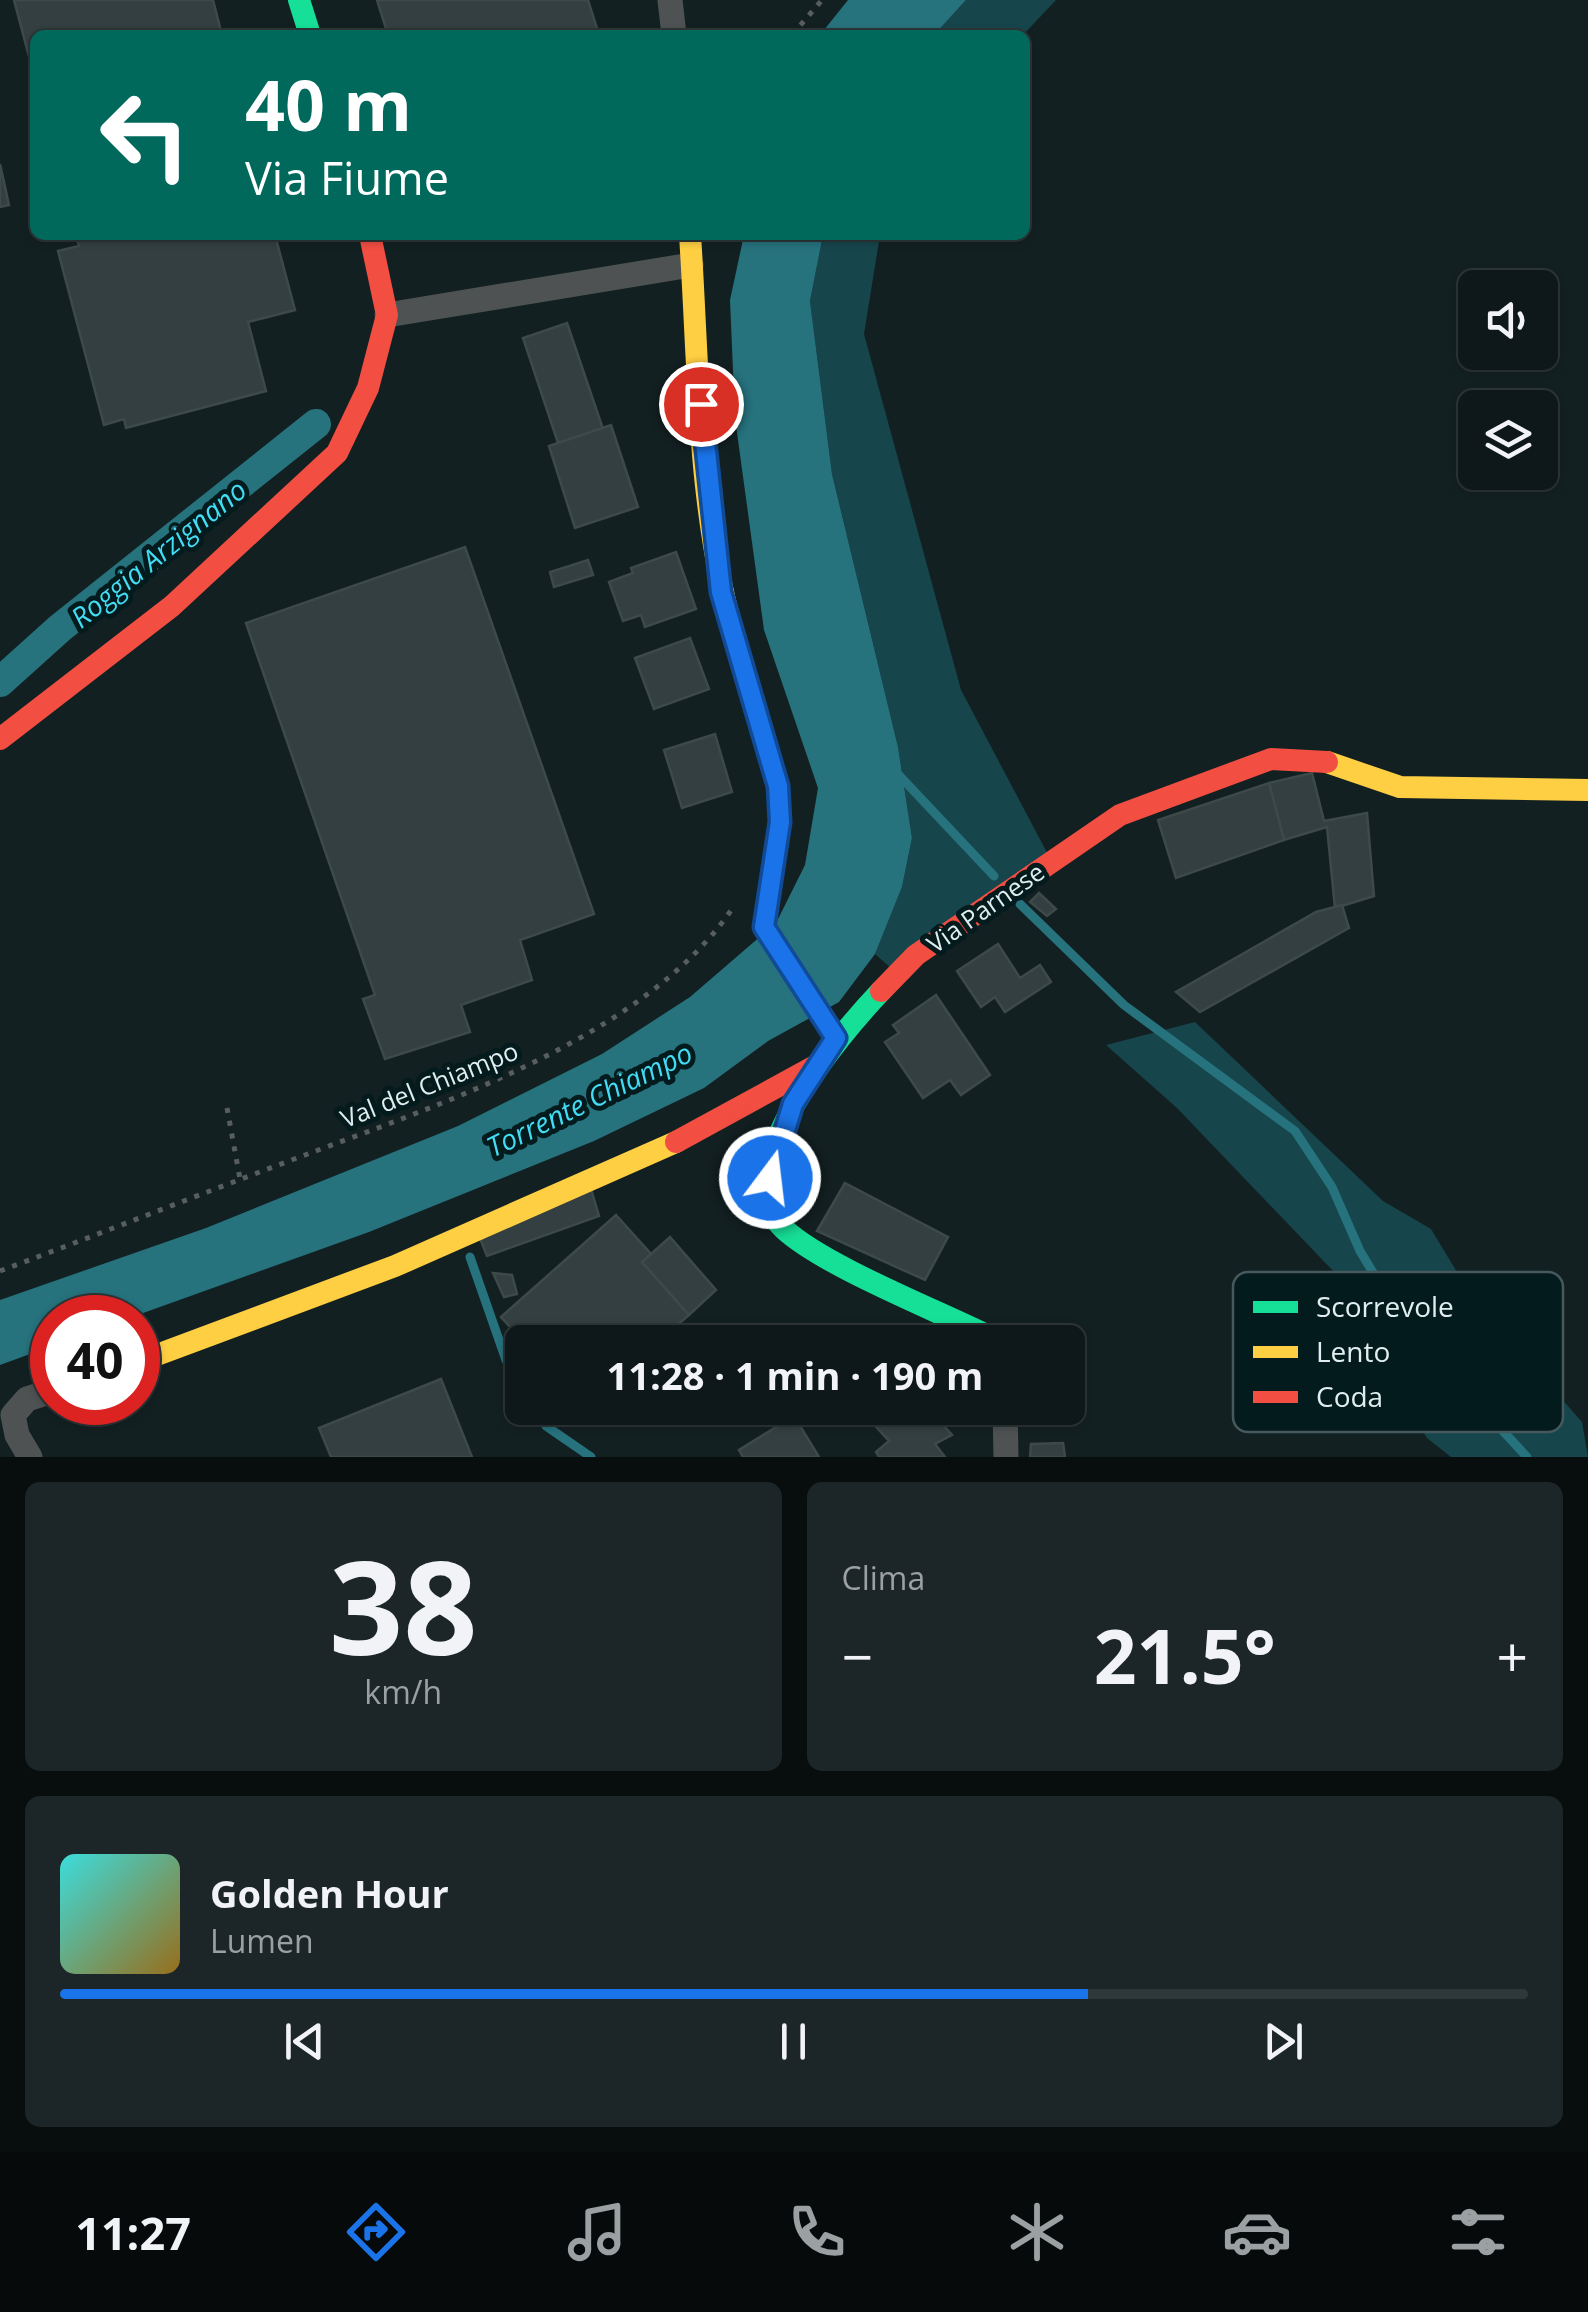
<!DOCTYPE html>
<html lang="it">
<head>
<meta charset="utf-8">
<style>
  body { margin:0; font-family:"Open Sans",sans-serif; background:#1c2527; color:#f1f3f6; height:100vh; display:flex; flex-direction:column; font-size:38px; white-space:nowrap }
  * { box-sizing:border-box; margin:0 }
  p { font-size:32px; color:#9ba0a2 }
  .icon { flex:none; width:55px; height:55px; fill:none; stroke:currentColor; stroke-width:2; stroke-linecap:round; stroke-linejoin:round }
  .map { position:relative; height:1457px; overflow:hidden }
  .drawer { display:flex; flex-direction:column; gap:25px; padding:25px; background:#080d0e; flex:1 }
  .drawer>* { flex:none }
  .hud { position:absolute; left:30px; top:30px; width:1000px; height:210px; border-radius:15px; box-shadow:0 2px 8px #0004,0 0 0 2px #2e3739; background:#00695c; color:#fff; overflow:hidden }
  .controls { position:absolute; left:1458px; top:270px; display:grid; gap:20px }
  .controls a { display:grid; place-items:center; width:100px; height:100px; border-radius:15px; background:#0e181a; box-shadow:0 2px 8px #0004,0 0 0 2px #2e3739; font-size:50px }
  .speed { position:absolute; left:30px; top:1295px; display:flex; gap:20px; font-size:50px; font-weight:700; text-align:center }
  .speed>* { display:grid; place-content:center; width:130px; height:130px; border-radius:50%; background:#0e181a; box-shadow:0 2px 8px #0004,0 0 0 2px #2e3739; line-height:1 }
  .speed .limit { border:15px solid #d22; background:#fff; color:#111 }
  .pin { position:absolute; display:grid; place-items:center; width:85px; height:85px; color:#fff; margin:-42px; border:5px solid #fff; border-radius:50%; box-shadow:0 2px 10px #0007 }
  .me { position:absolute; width:110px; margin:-55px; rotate:15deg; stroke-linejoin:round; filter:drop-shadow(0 0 8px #0008) }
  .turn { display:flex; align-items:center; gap:35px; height:210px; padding:0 50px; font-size:45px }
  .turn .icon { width:130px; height:130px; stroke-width:2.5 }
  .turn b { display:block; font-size:70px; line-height:85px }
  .big { font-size:75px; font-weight:700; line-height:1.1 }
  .drawer .widget { flex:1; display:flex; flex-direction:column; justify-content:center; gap:15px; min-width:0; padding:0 35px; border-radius:15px; background:#1c2527 }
  .drawer .dial { align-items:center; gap:0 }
  .dial b { font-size:130px; line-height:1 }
  .song { display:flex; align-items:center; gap:30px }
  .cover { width:120px; height:120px; border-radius:15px; background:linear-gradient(135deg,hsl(180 70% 55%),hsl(40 70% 35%)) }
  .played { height:10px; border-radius:5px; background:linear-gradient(90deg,#1a73e8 70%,#2e3739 70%) }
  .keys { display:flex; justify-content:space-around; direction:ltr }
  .heat { display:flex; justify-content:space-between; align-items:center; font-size:55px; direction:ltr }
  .drawer .tiles { flex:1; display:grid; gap:25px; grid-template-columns:1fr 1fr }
  .widget:last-child { grid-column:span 2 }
  .trip { position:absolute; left:505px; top:1325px; width:580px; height:100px; border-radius:15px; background:#0e181a; box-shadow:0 2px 8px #0004,0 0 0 2px #2e3739; font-weight:700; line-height:100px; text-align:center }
  .tabs { display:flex; height:160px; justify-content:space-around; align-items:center; background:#060a0a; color:#9ba0a2 }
  .tabs .icon { width:70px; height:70px }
  .tabs .selected { color:#1a73e8 }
  .tabs b { font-size:45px; color:#f1f3f6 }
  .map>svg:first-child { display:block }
</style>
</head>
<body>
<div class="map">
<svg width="1588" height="1457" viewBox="0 0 1588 1457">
  <rect width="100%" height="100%" fill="#132022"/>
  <g fill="#17454c">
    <path d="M 966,0 L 1056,0 L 1023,35 L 934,35 Z"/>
    <path d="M 823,235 L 880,235 L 864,334 L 961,690 L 1052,862 L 900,976 L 875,954 L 902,887 L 912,838 L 898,747 L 832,474 L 810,301 Z"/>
    <path d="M 1195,1022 L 1383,1201 L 1431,1229 L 1472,1297 L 1582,1422 L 1588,1457 L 1451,1457 L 1427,1438 L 1386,1370 L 1382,1322 L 1177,1108 L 1106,1045 Z"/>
  </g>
  <g fill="#26727d">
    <path d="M 848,0 L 966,0 L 934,35 L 820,35 Z"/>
    <path d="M 744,235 L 823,235 L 810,301 L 832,474 L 898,747 L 912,838 L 902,887 L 875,954 L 839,1002 L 768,1041 L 704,1088 L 594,1141 L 369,1232 L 132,1317 L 52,1318 L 52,1346 L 0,1365 L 0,1300 L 206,1228 L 458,1126 L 602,1054 L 690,997 L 776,923 L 805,865 L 818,788 L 764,630 L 735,418 L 730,300 Z"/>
  </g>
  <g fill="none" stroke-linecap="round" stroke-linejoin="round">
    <g stroke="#26727d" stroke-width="9">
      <path d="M 896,772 L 994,876"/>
      <path d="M 1020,904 L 1124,1005 L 1295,1131 L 1332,1187 L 1360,1251 L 1404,1324 L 1527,1457"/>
      <path d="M 470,1257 L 506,1360 L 522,1388"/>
      <path d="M 535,1408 L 546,1426 L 591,1457"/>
    </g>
    <path stroke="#26727d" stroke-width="30" d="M 0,682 L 60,628 L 316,424"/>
  </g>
  <g fill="#343f42" stroke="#3e494a" stroke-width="2.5">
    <path d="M 14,0 L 213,0 L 222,35 L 35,35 L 35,79 Z"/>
    <path d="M 377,0 L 588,0 L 599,35 L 388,35 Z"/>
    <path d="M 0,164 L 9,205 L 0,207 Z"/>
    <path d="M 76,235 L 275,235 L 295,310 L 248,322 L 266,391 L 126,428 L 124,419 L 104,425 L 58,251 L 79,246 Z"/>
    <path d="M 567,323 L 603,429 L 558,443 L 523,338 Z"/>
    <path d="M 611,425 L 638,507 L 575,528 L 549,446 Z"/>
    <path d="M 465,547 L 594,914 L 520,940 L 532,980 L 461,1005 L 470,1032 L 385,1059 L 363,999 L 375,995 L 246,623 Z"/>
    <path d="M 676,552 L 696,609 L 645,627 L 641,615 L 623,621 L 609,582 L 633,573 L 631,568 Z"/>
    <path d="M 588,560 L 593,575 L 554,587 L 550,572 Z"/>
    <path d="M 690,638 L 709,689 L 654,709 L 635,658 Z"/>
    <path d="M 715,734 L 732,792 L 682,808 L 664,750 Z"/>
    <path d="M 1312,773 L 1324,821 L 1367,813 L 1374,896 L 1335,908 L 1327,827 L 1284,840 L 1269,783 Z"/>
    <path d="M 1269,783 L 1284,840 L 1176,878 L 1158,820 Z"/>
    <path d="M 1039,893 L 1056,909 L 1047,916 L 1030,902 Z"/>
    <path d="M 1342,905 L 1349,928 L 1200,1012 L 1176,992 L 1316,912 Z"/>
    <path d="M 998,944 L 1020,978 L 1040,965 L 1051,982 L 1005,1012 L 995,997 L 981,1007 L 957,971 Z"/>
    <path d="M 936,995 L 990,1075 L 961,1095 L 950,1080 L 923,1098 L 885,1042 L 899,1033 L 893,1025 Z"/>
    <path d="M 845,1183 L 948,1237 L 925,1280 L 817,1231 Z"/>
    <path d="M 591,1189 L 599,1216 L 487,1256 L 479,1236 Z"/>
    <path d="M 616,1215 L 651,1254 L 642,1262 L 689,1315 L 658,1342 L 524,1342 L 501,1317 Z"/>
    <path d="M 670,1237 L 716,1290 L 689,1315 L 642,1262 Z"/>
    <path d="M 493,1273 L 512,1275 L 517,1294 L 504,1297 Z"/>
    <path d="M 522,1347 L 522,1373 L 510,1359 Z"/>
    <path d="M 441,1379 L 472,1457 L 331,1457 L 319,1428 Z"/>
    <path d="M 553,1408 L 585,1408 L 567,1424 Z"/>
    <path d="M 859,1408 L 928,1408 L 952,1435 L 935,1444 L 945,1457 L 879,1457 L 876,1452 L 889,1441 Z"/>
    <path d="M 794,1416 L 819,1457 L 743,1457 L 739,1450 Z"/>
    <path d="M 1063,1443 L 1065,1457 L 1030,1457 L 1031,1444 Z"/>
  </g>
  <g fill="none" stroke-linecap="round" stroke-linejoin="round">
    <g stroke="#585e5f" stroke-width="5" stroke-dasharray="5 8" stroke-linecap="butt">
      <path d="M 792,35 L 822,0"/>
      <path d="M 227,1108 L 240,1179"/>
      <path d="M 0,1271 C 102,1233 203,1193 305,1155 C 444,1103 645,1036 732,909"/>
    </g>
    <g stroke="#4e5253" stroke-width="25">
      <path d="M 670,0 L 674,35"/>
      <path d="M 387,315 L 691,265"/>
      <path d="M 1005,1408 L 1006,1457"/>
      <path d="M 30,1457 L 17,1435 L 13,1415 L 27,1399 L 52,1391"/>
    </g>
    <g stroke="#16e098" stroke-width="22">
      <path d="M 299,0 L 310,35"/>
      <path d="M 735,639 L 778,786 L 780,822 L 764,927 L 836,1038"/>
      <path d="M 881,991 C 841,1033 723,1171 784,1229 C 823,1265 931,1308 982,1333 L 987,1342"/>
    </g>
    <g stroke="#ffcf43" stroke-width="22">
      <path d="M 690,235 C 699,369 697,510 735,639"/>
      <path d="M 1327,762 L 1400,787 L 1588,790"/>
      <path d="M 138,1362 L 395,1266 L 676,1142"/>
    </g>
    <g stroke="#f24e42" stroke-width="22">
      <path d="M 0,739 L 172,606 L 337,453 L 368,388 L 387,315 L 370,235"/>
      <path d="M 881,991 L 916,955 L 1120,815 L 1271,759 L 1327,762"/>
      <path d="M 676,1142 L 817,1065"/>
    </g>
  </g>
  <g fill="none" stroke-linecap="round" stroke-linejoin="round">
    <g stroke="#114b97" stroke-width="25">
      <path id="route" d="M 701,404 L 721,592 L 778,786 L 780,822 L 764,927 L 836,1038 L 793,1104 L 770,1178"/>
    </g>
    <use href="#route" stroke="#1a73e8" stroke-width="18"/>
  </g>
  <g text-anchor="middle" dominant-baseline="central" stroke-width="10" stroke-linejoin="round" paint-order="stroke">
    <g font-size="25" fill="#e0eef1" stroke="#041b1e">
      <text transform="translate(985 907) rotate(-35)">Via Parnese</text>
      <text transform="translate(429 1084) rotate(-22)">Val del Chiampo</text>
    </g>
    <g font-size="28" font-style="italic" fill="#42ddf4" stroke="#041b1e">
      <text transform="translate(158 553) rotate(-39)">Roggia Arzignano</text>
      <text transform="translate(589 1099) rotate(-26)">Torrente Chiampo</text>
    </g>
  </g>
  <rect x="1233" y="1272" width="330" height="160" rx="15" fill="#041b1e" stroke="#465a5d" stroke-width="2.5"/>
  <rect x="1253" y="1301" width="45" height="12" fill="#16e098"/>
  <rect x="1253" y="1346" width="45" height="12" fill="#ffcf43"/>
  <rect x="1253" y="1391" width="45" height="12" fill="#f24e42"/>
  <g font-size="28" fill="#e0eef1">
    <text x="1316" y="1317">Scorrevole</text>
    <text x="1316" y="1362">Lento</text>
    <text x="1316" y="1407">Coda</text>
  </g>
</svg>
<div class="controls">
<a><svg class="icon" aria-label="sound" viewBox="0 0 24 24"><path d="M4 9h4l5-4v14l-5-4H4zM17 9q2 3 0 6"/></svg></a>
<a><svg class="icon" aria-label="layers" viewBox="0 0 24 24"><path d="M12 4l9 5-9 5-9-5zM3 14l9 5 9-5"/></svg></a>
</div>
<div class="speed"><div class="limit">40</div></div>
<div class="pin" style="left:701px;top:404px;background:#d93025"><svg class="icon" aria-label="arrive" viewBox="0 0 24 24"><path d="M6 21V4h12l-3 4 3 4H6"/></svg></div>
<svg class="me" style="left:770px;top:1178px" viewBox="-20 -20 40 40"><circle r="17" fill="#1a73e8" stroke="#fff" stroke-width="3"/><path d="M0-11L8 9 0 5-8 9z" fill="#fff"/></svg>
<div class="trip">11:28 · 1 min · 190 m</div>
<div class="hud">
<div class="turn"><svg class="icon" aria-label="left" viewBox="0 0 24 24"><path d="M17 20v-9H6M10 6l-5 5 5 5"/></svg><div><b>40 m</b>Via Fiume</div></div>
</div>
</div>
<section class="drawer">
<div class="tiles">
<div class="widget dial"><b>38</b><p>km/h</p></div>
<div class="widget"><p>Clima</p>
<div class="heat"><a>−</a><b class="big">21.5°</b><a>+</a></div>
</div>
<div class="widget">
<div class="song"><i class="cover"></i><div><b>Golden Hour</b><p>Lumen</p></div></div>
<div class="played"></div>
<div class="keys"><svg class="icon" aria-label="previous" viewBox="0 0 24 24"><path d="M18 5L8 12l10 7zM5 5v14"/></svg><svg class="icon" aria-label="pause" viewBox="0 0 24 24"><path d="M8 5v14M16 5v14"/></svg><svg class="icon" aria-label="next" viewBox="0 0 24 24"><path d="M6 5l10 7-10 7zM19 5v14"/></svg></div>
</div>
</div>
</section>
<nav class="tabs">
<b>11:27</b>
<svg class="icon selected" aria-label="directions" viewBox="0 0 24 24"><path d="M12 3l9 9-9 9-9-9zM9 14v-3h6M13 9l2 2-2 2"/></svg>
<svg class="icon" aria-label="music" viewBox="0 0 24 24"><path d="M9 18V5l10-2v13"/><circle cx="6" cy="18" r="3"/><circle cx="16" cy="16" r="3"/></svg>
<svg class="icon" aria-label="phone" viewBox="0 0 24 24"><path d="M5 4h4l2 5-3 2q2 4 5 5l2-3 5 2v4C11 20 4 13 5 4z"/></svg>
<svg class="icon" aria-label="climate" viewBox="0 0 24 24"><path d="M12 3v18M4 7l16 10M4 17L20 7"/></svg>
<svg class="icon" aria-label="car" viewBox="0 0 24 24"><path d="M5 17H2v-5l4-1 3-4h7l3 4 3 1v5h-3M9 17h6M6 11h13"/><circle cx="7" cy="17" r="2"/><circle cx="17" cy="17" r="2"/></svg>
<svg class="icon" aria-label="filters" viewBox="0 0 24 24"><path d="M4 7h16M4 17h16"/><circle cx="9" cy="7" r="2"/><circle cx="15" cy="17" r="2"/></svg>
</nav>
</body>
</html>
